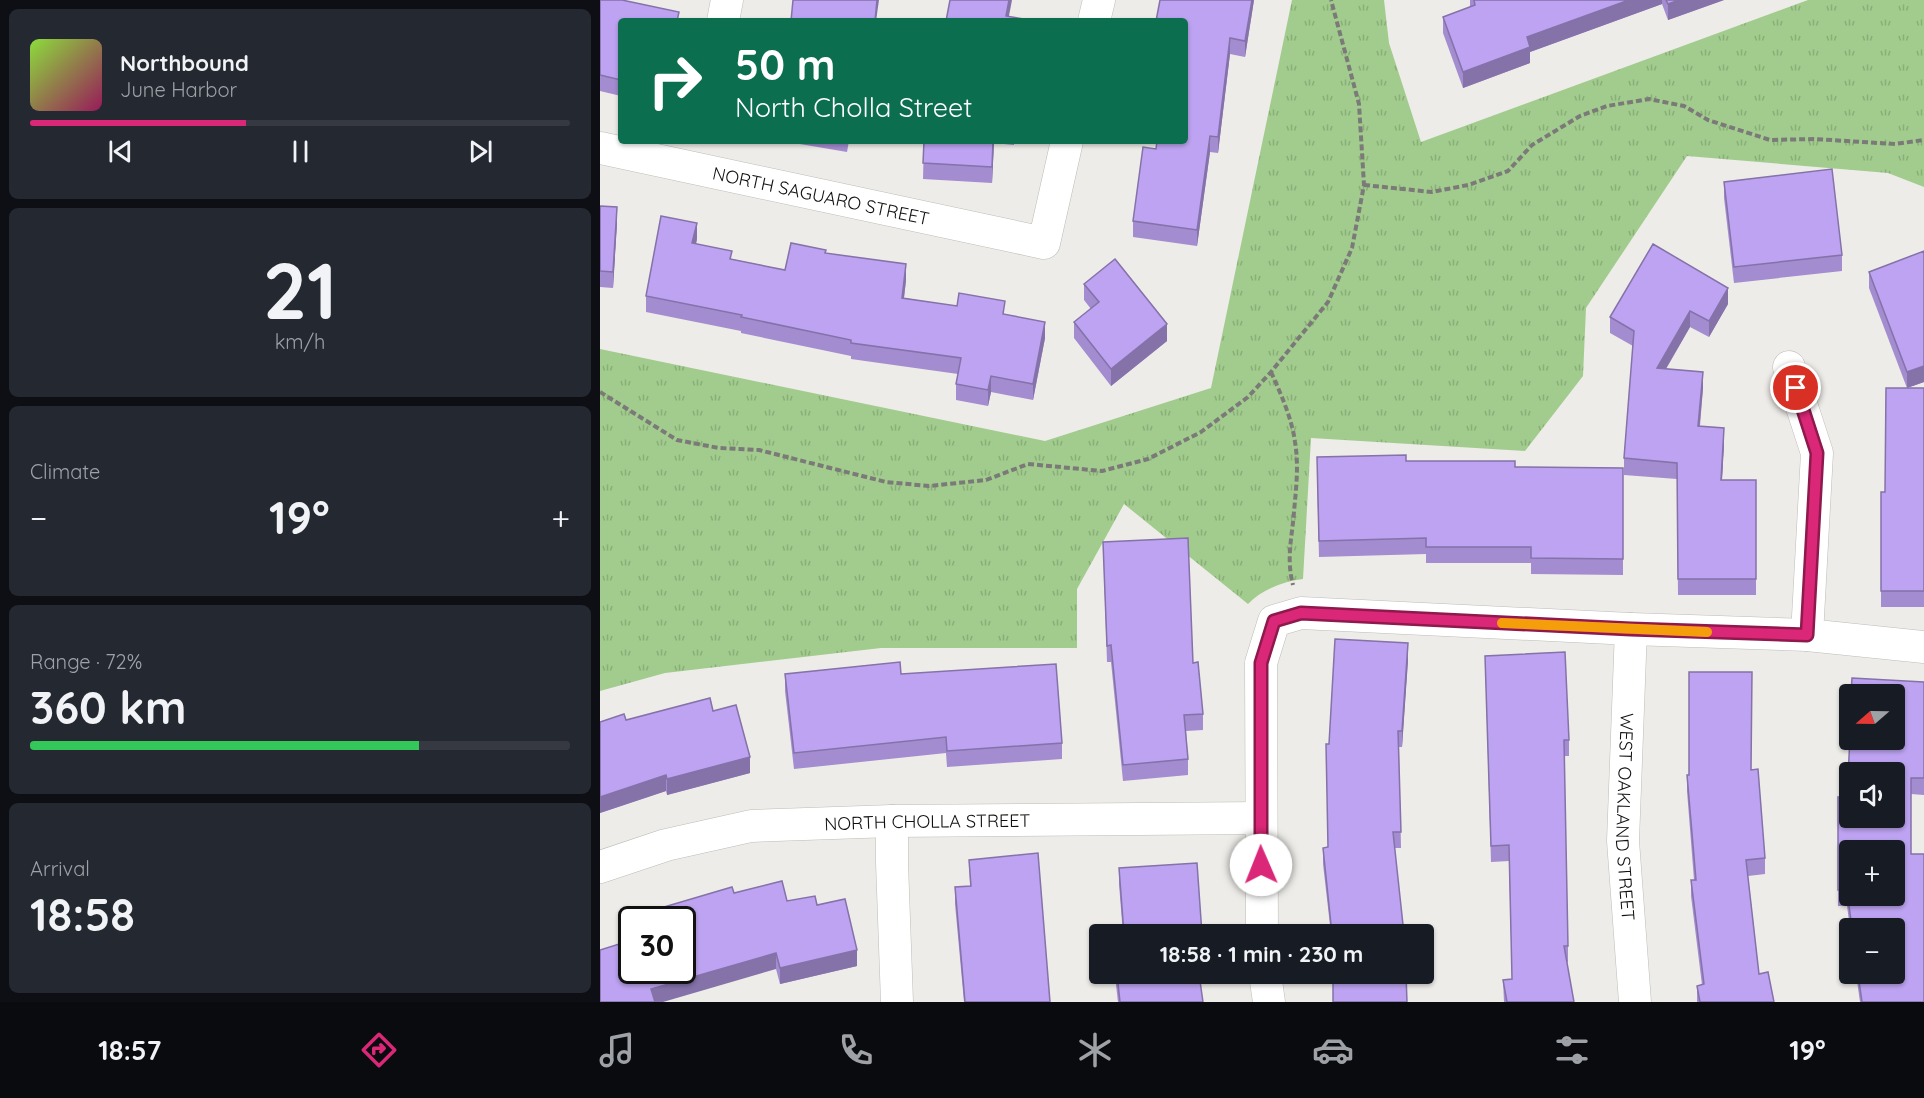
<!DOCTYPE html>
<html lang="en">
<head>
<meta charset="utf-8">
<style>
  body { margin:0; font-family:Quicksand,sans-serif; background:#242831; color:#f1f3f6; height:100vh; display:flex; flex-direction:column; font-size:22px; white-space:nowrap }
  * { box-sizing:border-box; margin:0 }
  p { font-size:20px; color:#9ea1a6 }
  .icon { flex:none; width:33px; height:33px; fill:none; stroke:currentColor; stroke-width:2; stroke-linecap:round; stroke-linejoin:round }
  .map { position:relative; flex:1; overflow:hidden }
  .panel { display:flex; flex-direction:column; gap:9px; padding:9px; background:#0d0f14; width:600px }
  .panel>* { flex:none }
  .top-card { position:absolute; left:18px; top:18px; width:570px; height:126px; border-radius:6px; box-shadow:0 2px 4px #0004; background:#0b6e4f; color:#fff; overflow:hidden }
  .needle { width:39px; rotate:250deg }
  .buttons { position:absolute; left:1239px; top:684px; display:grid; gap:12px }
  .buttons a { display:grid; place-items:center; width:66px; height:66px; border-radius:6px; background:#171b24; box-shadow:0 2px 4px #0004; font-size:30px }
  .speed { position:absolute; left:18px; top:906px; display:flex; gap:12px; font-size:30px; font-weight:700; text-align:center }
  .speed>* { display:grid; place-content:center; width:78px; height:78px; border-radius:50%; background:#171b24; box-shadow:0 2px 4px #0004; line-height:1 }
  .speed .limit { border:3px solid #111; border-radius:9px; background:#fff; color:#111 }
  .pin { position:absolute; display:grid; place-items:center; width:51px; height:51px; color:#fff; margin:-26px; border:3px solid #fff; border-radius:50%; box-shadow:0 2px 6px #0007 }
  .me { position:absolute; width:66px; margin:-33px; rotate:359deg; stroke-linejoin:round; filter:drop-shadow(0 0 4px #0008) }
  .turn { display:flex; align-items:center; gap:21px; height:126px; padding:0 18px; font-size:27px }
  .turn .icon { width:78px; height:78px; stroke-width:2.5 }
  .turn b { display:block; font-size:42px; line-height:51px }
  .big { font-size:45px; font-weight:700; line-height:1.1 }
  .panel .widget { flex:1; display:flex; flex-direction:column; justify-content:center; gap:9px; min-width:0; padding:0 21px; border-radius:9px; background:#242831 }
  .panel .dial { align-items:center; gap:0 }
  .dial b { font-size:78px; line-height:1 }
  .song { display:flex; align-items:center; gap:18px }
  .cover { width:72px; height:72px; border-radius:9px; background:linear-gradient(135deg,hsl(90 70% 55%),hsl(330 70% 35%)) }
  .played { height:6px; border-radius:3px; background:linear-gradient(90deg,#db2777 40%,#363941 40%) }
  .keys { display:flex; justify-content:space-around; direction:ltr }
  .heat { display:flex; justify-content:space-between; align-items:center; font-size:33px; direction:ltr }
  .charge { height:9px; border-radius:4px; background:linear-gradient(90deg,#34c759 72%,#363941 0) }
  .trip { position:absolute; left:489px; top:924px; width:345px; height:60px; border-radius:6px; background:#171b24; box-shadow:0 2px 4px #0004; font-weight:700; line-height:60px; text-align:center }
  .tabs { display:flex; height:96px; justify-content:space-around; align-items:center; background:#090b0e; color:#9ea1a6 }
  .tabs .icon { width:42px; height:42px }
  .tabs .active { color:#db2777 }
  .tabs b { font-size:27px; color:#f1f3f6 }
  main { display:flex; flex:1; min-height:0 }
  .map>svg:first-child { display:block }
</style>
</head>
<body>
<main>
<section class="panel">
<div class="widget">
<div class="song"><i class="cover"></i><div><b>Northbound</b><p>June Harbor</p></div></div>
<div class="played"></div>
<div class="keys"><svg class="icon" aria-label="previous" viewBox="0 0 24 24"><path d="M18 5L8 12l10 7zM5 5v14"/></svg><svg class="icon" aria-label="pause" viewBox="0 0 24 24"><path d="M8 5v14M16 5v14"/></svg><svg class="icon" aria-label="next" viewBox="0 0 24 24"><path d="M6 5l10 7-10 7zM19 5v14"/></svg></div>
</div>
<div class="widget dial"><b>21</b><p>km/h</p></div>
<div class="widget"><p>Climate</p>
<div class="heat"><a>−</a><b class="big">19°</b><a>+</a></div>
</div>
<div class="widget"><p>Range · 72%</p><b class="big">360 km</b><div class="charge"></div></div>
<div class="widget"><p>Arrival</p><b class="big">18:58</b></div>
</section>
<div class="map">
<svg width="1324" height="1002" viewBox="0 0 1324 1002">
  <defs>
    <pattern id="park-tufts" width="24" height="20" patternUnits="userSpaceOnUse" patternTransform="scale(1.5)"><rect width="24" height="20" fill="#a1cc8d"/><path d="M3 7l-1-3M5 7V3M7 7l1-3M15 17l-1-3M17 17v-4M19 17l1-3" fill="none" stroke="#89ae78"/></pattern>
  </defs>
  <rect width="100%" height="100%" fill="#edece8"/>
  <path fill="url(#park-tufts)" d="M 692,0 L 784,0 L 789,43 L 821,142 L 1208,0 L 1324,0 L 1324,187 L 1288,173 L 1087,156 L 986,308 L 983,376 L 925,451 L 711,438 L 703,579 C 684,581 661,590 648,604 L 524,504 L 477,589 L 477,648 L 281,648 L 65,673 L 0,691 L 0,349 L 445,441 L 611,388 Z"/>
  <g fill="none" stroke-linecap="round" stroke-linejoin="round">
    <g stroke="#bdbcb8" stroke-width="33">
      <g id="minor">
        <path d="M 123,21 L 127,0"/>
        <path d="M 494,21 L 499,0"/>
        <path id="s1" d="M 0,148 L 444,243 L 467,141"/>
        <path d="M 1189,367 L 1217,453 L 1207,635"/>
        <path id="s2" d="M 1031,629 L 1023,841 L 1035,1002"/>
        <path d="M 292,821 L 292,863 L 297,1002"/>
        <path id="s3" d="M 0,867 L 66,845 L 151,826 L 292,821 L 661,818"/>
        <path d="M 662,934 L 661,663 L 674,621 L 701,613 L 1031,629 L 1207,635 L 1324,647"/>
        <path d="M 665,974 L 669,1002"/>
      </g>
    </g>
    <g stroke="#7b7a78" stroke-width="4" stroke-dasharray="6 3" stroke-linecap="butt">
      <path d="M 764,185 L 832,192 L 868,185 L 908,171 L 932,145 L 980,116 L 1007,106 L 1049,99 L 1084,106 L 1108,120 L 1170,140 L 1214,139 L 1295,144 L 1324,140"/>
      <path d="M 671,372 C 681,394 692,419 695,442 C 699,465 696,489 694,512 C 692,538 686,558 693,585"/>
      <path d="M 0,392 L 77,440 L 119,448 L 159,450 L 286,482 L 329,486 L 386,480 L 428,464 L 502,471 L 548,459 L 601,432 L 648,397 L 671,372 L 728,302 L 752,248 L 764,185 L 759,104 L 731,0"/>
    </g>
    <use href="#minor" stroke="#fff" stroke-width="32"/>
  </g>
  <g fill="#a38ccf">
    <path d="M 0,0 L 79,21 L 21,21 L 21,96 L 0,91 Z"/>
    <path d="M 654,0 L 645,57 L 630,54 L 618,153 L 610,152 L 597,246 L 533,237 L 533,221 L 556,149 L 585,21 Z"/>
    <path d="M 870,0 L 1124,0 L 1068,20 L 1062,4 L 930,52 L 930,63 L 863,88 L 843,33 L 843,17 L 870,7 Z"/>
    <path d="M 194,141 L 249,141 L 247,152 L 194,143 Z"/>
    <path d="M 324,141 L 414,141 L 414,145 L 394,143 L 392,183 L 323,179 Z"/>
    <path d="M 1124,182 L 1242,255 L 1242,271 L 1134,283 L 1124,198 Z"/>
    <path d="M 0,206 L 17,223 L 13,288 L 0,287 Z"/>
    <path d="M 97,239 L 96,244 L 132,259 L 185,270 L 226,253 L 306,280 L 304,298 L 405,314 L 445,338 L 433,400 L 391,392 L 388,406 L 356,400 L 356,384 L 358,374 L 251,359 L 251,356 L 141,333 L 141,331 L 46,312 L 46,296 Z"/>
    <path d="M 1324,251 L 1324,382 L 1307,388 L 1269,288 L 1269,272 Z"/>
    <path d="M 484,284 L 567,341 L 511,386 L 474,338 L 474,322 L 491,309 L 484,300 Z"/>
    <path d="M 1128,304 L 1109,337 L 1090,327 L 1066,369 L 1103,388 L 1100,426 L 1124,444 L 1122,480 L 1156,480 L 1156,595 L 1078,595 L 1077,479 L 1024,475 L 1024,458 L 1033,346 L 1010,333 L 1010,317 Z"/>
    <path d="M 1324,388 L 1324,607 L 1281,607 L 1281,492 L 1285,492 Z"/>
    <path d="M 806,461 L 915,467 L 1023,468 L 1023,575 L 931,574 L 931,563 L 826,563 L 826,554 L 719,557 L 717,473 Z"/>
    <path d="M 503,542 L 593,663 L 603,714 L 603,730 L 586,731 L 588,759 L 588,775 L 523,781 L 511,662 L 507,662 Z"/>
    <path d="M 885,656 L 969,740 L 969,756 L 964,756 L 968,946 L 968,962 L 967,962 L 974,1002 L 904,1002 L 903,980 L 912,979 L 909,861 L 891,862 Z"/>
    <path d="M 808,660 L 802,747 L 799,747 L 801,848 L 794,848 L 804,934 L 731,934 L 723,864 L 723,848 L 728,847 L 729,744 Z"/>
    <path d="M 185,674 L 301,674 L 462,743 L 462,759 L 347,767 L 346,753 L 194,769 L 185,691 Z"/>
    <path d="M 1324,682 L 1324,795 L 1311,794 L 1311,854 L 1324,1002 L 1260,1002 L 1256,974 L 1294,974 L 1294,928 L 1250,928 L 1247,906 L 1238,906 L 1238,797 L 1247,797 Z"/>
    <path d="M 113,711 L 150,773 L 67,795 L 66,791 L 0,813 L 0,722 Z"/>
    <path d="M 1152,770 L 1165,858 L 1165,874 L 1148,876 L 1159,974 L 1174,1002 L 1097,1002 L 1097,986 L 1102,985 L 1091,896 L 1091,880 L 1094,880 L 1087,791 L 1087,775 Z"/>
    <path d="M 369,860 L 450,1002 L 364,1002 L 355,904 L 355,887 L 370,886 Z"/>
    <path d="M 519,868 L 602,934 L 523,934 L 519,884 Z"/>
    <path d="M 134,893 L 217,905 L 257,966 L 180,984 L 176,969 L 32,970 L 82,920 L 47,920 L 47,912 Z"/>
    <path d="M 516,974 L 599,974 L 603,1002 L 518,1002 L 516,985 Z"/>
  </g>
  <g fill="#8472a9">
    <path d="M 277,0 L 279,0 L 276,21 L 275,21 Z"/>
    <path d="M 409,0 L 412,0 L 408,21 L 406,16 Z"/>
    <path d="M 652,0 L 654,0 L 645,57 L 645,41 Z"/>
    <path d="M 1029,0 L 1062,0 L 1062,4 L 930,52 L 930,63 L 863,88 L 863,72 L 927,37 Z"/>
    <path d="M 1079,0 L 1124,0 L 1068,20 L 1068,4 Z"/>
    <path d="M 630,38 L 630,54 L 618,153 L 618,137 Z"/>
    <path d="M 610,136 L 610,152 L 597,246 L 597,230 Z"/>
    <path d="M 393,141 L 394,141 L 392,183 L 392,167 Z"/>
    <path d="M 17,207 L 17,223 L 13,288 L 13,272 Z"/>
    <path d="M 97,223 L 97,239 L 92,260 L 92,243 Z"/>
    <path d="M 306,264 L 306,280 L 302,314 L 302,298 Z"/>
    <path d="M 1128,288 L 1128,304 L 1109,337 L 1109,321 Z"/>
    <path d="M 1090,311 L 1090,327 L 1057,384 L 1057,368 Z"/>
    <path d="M 445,322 L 445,338 L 433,400 L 433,384 Z"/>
    <path d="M 567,324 L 567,341 L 511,386 L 511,369 Z"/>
    <path d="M 1324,366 L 1324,382 L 1307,388 L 1307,372 Z"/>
    <path d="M 1103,372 L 1103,388 L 1098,442 L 1098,426 Z"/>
    <path d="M 391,376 L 391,392 L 388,406 L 388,390 Z"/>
    <path d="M 1124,428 L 1124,444 L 1121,497 L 1121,480 Z"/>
    <path d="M 808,643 L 808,660 L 802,747 L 802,731 Z"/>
    <path d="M 150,757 L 150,773 L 67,795 L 67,779 Z"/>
    <path d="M 66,775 L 66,791 L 0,813 L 0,797 Z"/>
    <path d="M 257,950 L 257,966 L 180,984 L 180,968 Z"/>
    <path d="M 176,953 L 176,969 L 63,1002 L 51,1002 L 51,989 Z"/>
  </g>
  <g fill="#bda3f1" stroke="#8472a9" stroke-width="1.5" fill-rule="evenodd">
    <path d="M 0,0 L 22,0 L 79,12 L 77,21 L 21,21 L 21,80 L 0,75 Z"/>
    <path d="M 193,0 L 277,0 L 275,21 L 191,21 Z"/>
    <path d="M 350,0 L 409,0 L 406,16 L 429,20 L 429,21 L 346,21 Z"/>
    <path d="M 560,0 L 652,0 L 645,41 L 630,38 L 618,137 L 610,136 L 597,230 L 533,221 L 543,147 L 556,149 L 557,141 L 585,141 L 585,21 L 556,21 Z"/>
    <path d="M 874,0 L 1029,0 L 927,37 L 930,47 L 863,72 L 843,17 L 875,5 Z"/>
    <path d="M 1066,0 L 1079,0 L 1068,4 Z"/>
    <path d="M 324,141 L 393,141 L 392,167 L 323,163 Z"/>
    <path d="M 1232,169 L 1242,255 L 1134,267 L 1124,182 Z"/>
    <path d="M 0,206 L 17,207 L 13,272 L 0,271 Z"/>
    <path d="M 61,216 L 97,223 L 92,243 L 132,251 L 130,259 L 185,270 L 191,243 L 226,250 L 225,253 L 306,264 L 302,298 L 357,306 L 359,293 L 405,301 L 403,314 L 445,322 L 433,384 L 391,376 L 388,390 L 356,384 L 361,358 L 251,343 L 251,340 L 141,317 L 142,315 L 46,296 Z"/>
    <path d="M 1053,244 L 1128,288 L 1109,321 L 1090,311 L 1057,368 L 1103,372 L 1098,426 L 1124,428 L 1121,480 L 1156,480 L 1156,579 L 1078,579 L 1077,463 L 1024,458 L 1034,331 L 1010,317 Z"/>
    <path d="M 1324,251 L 1324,366 L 1307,372 L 1269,272 Z"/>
    <path d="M 515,259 L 567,324 L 511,369 L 474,322 L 499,302 L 484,284 Z"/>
    <path d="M 1286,388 L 1324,388 L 1324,591 L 1281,591 L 1281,492 L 1285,492 Z"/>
    <path d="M 806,455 L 806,461 L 915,461 L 915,467 L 1023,468 L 1023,559 L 931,558 L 931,547 L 826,547 L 826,538 L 719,541 L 717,457 Z"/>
    <path d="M 588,538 L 593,663 L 598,662 L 603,714 L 584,715 L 588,759 L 523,765 L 511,645 L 507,646 L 503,542 Z"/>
    <path d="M 735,639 L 808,643 L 802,731 L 798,731 L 801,832 L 793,832 L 804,934 L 732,934 L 723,848 L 728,847 L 726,744 L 729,744 Z"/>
    <path d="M 965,652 L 969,740 L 964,740 L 968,946 L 964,946 L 974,1002 L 907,1002 L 903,980 L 912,979 L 909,845 L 891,846 L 885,656 Z"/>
    <path d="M 300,662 L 301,674 L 456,664 L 462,743 L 347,751 L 346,737 L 194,753 L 185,674 Z"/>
    <path d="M 1089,672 L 1152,672 L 1151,770 L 1158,769 L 1165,858 L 1146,860 L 1159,974 L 1168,972 L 1174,1002 L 1100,1002 L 1097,986 L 1104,984 L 1091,880 L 1096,880 L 1087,775 L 1089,775 Z"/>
    <path d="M 1252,678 L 1324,682 L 1324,778 L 1311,778 L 1311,854 L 1324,854 L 1324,1002 L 1262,1002 L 1258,974 L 1294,974 L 1294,928 L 1252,928 L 1247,890 L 1238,890 L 1238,797 L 1247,797 L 1250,737 L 1250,740 L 1294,740 L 1294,694 L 1251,694 ZM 1250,772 L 1294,772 L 1294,818 L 1250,818 ZM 1250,850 L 1294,850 L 1294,896 L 1250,896 Z"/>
    <path d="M 110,698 L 113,711 L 136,705 L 150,757 L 67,779 L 66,775 L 0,797 L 0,722 L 24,714 L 26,720 Z"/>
    <path d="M 438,853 L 450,1002 L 365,1002 L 355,887 L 371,886 L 369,860 Z"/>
    <path d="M 597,863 L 602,934 L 524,934 L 519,868 Z"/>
    <path d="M 182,881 L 187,901 L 215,896 L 217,905 L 245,899 L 257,950 L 180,968 L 176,953 L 51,989 L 55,1002 L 0,1002 L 0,950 L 32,940 L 32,970 L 82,970 L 82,920 L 49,920 L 47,912 L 132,887 L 134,893 Z"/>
    <path d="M 517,974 L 599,974 L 603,1002 L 520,1002 Z"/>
    <path d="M 733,974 L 806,974 L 807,1002 L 733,1002 Z"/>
  </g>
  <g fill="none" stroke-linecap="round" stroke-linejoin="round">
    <g stroke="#8e194d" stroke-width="15">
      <path id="route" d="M 661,865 L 661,663 L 674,621 L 701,613 L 1031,629 L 1207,635 L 1217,453 L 1196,388"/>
    </g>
    <use href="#route" stroke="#db2777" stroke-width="10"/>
    <path stroke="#f59e0b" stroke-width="10" d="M 902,623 L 1107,632"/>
  </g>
  <g text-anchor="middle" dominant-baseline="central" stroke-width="5" stroke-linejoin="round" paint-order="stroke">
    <g font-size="18" fill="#0f0f0d" stroke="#fafaf5">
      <text stroke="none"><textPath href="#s1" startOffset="226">NORTH SAGUARO STREET</textPath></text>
      <text stroke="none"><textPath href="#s2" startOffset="188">WEST OAKLAND STREET</textPath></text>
      <text stroke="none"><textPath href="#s3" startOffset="333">NORTH CHOLLA STREET</textPath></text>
    </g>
  </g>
</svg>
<div class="buttons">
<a><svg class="needle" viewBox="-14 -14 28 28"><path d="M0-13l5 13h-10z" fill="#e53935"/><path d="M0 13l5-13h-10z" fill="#9ea1a6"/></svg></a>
<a><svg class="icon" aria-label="sound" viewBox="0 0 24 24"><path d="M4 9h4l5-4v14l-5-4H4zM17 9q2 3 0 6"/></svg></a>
<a>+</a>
<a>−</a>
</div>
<div class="speed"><div class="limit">30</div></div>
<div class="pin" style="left:1196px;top:388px;background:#d93025"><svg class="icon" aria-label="arrive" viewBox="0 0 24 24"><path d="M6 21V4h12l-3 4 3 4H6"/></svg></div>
<svg class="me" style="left:661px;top:865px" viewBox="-20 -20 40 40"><circle r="19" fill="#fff"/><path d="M0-13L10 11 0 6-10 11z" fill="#db2777"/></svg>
<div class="trip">18:58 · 1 min · 230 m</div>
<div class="top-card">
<div class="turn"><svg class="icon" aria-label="right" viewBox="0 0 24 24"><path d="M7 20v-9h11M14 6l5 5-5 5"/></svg><div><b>50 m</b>North Cholla Street</div></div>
</div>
</div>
</main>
<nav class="tabs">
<b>18:57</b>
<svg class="icon active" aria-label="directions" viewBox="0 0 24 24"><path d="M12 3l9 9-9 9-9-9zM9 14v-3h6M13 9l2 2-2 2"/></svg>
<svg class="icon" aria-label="music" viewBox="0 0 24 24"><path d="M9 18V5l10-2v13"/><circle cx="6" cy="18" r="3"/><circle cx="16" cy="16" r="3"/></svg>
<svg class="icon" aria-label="phone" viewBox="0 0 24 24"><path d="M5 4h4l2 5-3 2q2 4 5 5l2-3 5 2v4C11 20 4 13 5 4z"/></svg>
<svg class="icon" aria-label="climate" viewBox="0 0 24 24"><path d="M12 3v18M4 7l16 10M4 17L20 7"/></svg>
<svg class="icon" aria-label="car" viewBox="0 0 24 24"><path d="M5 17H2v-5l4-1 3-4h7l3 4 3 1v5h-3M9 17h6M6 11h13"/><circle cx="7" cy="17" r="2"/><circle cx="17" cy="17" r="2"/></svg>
<svg class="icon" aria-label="filters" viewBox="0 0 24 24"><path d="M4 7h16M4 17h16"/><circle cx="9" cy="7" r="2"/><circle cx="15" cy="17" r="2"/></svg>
<b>19°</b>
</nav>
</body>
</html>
